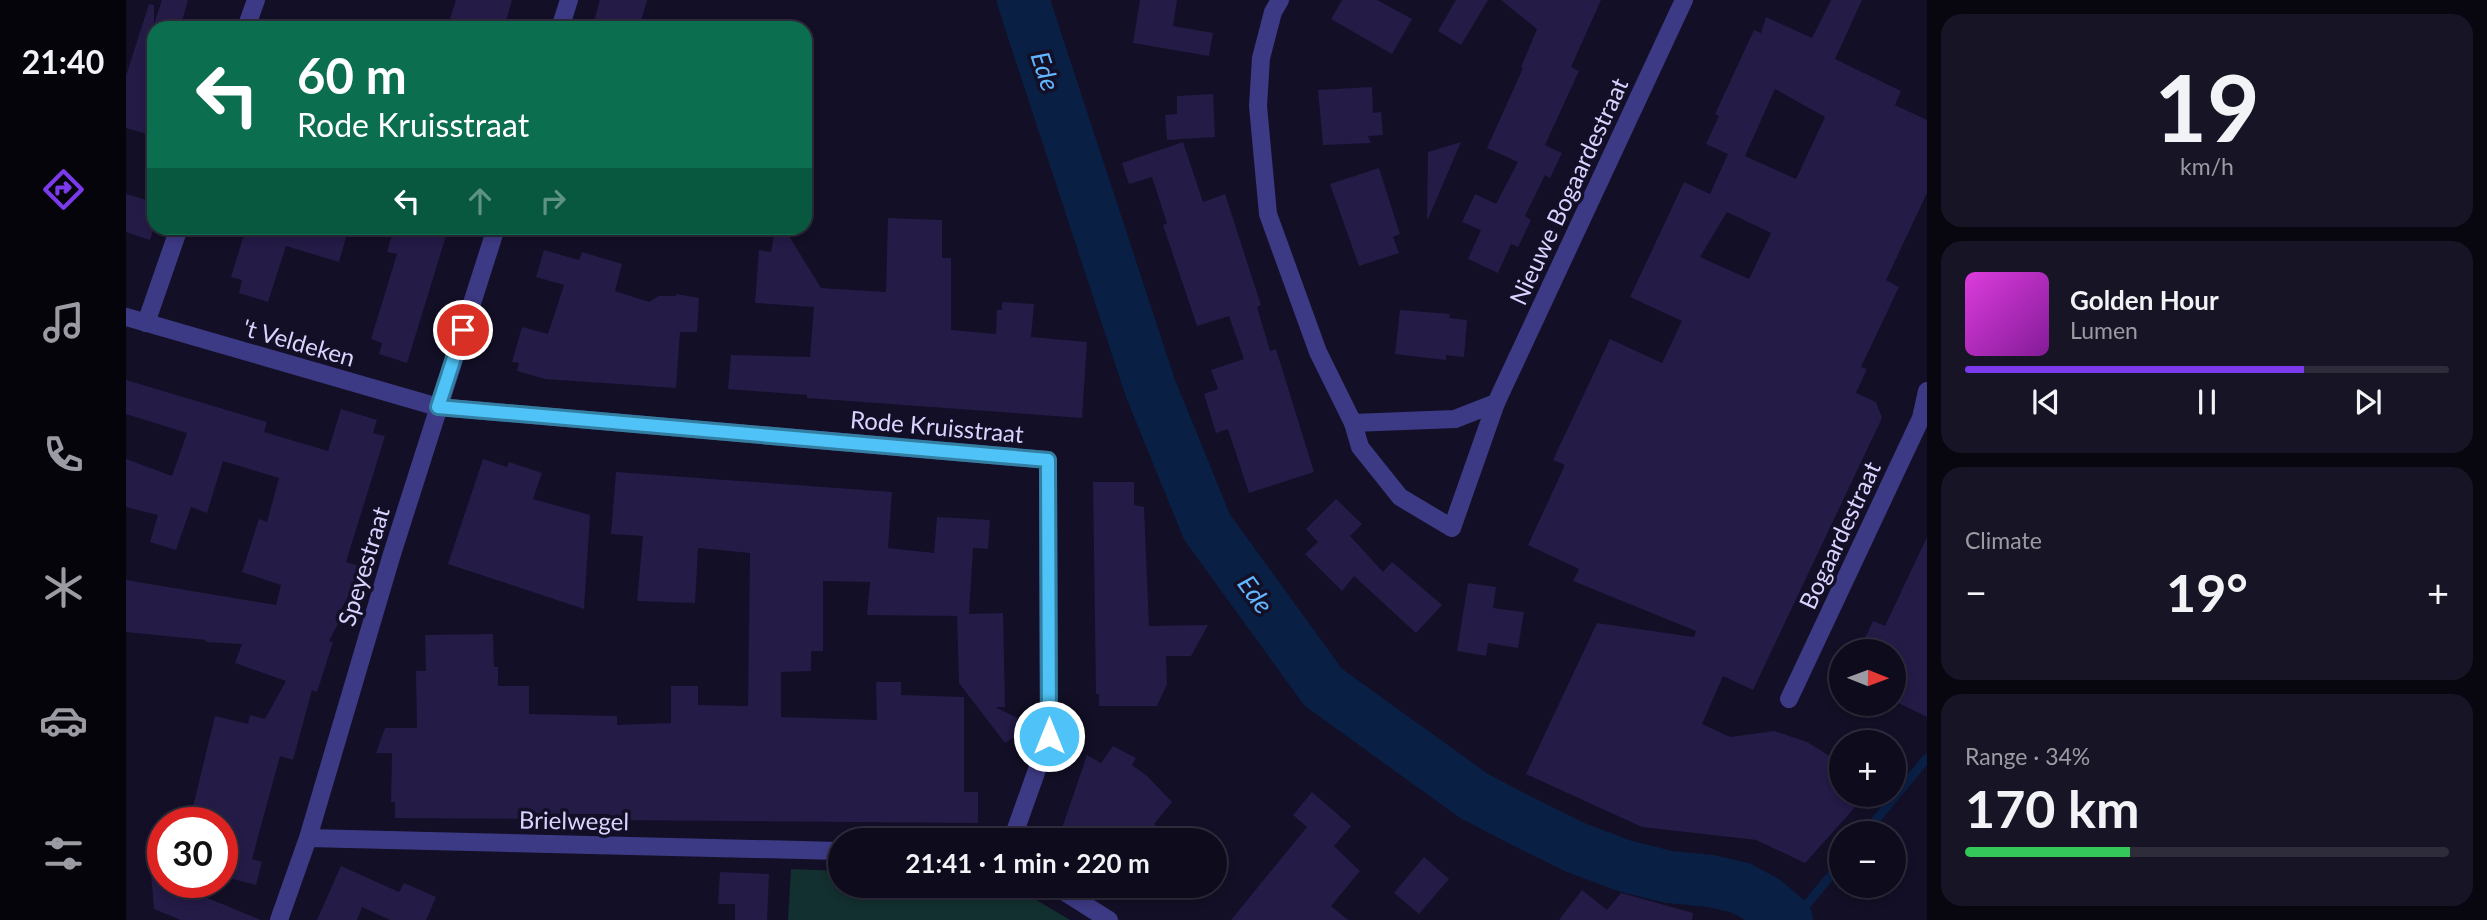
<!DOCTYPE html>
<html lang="en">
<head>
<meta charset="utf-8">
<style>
  body { margin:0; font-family:Lato,sans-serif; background:#171425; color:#f1f3f6; height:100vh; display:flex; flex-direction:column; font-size:26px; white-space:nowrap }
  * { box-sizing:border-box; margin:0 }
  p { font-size:23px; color:#9b9ba3 }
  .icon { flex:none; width:38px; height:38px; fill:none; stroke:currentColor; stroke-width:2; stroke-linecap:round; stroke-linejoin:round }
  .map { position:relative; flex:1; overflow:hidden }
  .sheet { display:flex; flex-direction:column; gap:14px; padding:14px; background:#08060f; width:560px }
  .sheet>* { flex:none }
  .hud { position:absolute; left:21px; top:21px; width:665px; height:214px; border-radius:21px; box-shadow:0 4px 10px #0003,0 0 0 2px #2e2b3b; background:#0b6e4f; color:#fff; overflow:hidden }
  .needle { width:46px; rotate:91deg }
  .buttons { position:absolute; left:1703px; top:639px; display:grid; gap:14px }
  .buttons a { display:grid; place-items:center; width:77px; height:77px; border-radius:50%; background:#0e0b1c; box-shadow:0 4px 10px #0003,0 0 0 2px #2e2b3b; font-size:35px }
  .speed { position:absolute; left:21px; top:807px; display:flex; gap:14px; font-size:35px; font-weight:700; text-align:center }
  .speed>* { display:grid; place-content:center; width:91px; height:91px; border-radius:50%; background:#0e0b1c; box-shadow:0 4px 10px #0003,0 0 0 2px #2e2b3b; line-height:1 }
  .speed .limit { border:10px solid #d22; background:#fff; color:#111 }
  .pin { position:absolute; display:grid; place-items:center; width:60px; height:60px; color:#fff; margin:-30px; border:4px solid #fff; border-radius:50%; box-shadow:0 2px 7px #0007 }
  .me { position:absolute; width:77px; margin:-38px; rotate:0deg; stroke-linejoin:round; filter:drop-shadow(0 0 5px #0008) }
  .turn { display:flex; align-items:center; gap:24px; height:147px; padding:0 35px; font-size:32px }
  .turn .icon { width:91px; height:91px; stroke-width:2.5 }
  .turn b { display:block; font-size:49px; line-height:60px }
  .lanes { display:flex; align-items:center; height:66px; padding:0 35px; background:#0003; justify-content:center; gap:35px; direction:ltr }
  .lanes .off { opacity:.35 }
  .big { font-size:52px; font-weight:700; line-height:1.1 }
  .sheet .card { flex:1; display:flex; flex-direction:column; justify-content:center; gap:10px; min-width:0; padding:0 24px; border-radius:21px; background:#171425 }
  .sheet .dial { align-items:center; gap:0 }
  .dial b { font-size:91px; line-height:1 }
  .song { display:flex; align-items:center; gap:21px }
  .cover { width:84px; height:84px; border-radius:10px; background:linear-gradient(135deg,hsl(300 70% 55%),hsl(290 70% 35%)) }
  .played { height:7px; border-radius:4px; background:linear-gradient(90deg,#7c3aed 70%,#2e2b3b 70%) }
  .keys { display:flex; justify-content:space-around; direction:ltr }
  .heat { display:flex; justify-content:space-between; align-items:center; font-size:38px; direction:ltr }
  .charge { height:10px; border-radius:5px; background:linear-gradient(90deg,#34c759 34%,#2e2b3b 0) }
  .trip { position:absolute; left:702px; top:828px; width:399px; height:70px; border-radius:35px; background:#0e0b1c; box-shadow:0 4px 10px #0003,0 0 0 2px #2e2b3b; font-weight:700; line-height:70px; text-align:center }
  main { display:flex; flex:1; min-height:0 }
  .dock { display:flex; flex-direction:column; width:126px; justify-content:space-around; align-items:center; background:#06040b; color:#9b9ba3 }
  .dock .icon { width:49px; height:49px }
  .dock .current { color:#7c3aed }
  .dock b { font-size:32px; color:#f1f3f6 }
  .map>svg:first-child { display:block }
</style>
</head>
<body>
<main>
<nav class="dock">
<b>21:40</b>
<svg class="icon current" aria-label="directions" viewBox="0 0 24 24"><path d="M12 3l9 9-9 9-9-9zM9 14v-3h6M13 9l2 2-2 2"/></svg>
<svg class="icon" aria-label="music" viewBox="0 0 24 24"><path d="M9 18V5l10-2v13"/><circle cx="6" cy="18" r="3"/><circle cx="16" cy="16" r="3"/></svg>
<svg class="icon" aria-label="phone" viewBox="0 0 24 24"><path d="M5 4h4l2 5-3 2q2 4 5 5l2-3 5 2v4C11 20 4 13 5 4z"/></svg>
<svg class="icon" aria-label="climate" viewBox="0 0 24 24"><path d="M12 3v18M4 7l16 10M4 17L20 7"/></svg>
<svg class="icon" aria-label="car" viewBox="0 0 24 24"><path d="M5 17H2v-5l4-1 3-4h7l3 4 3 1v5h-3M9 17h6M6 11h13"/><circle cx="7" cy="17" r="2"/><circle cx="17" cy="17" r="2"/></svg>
<svg class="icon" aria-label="filters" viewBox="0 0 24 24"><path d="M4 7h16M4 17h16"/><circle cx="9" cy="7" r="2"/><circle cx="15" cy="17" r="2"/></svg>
</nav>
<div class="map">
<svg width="1801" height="920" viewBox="0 0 1801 920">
  <rect width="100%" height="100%" fill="#130f26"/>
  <path fill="#12302f" d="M 665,869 L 714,871 L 714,886 L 887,886 L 944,920 L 662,920 Z"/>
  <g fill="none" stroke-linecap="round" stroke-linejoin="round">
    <g stroke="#0a1f44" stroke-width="9">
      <path d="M 1739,833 L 1801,758"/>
      <path d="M 1668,920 L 1715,863"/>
    </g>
    <path stroke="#0a1f44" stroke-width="52" d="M 897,0 L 1024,387 L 1081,527 L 1197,687 L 1348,796 L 1396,821 L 1451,848 L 1499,866 L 1543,877 L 1585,881 L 1615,888 L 1639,901 L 1661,920"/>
  </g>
  <g fill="#241b47" fill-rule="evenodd">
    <path d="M 36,0 L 62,0 L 54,28 L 28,28 L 28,111 L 21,134 L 0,128 L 0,76 L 23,4 L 28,5 L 28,24 Z"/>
    <path d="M 330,0 L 386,0 L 378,28 L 321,28 Z"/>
    <path d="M 474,0 L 521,0 L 513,28 L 466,28 Z"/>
    <path d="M 1014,0 L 1051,0 L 1047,26 L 1087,33 L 1083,56 L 1007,43 Z"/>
    <path d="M 1216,0 L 1251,0 L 1286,19 L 1266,54 L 1205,19 Z"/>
    <path d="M 1330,0 L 1362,0 L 1335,45 L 1312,31 Z"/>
    <path d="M 1375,0 L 1475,0 L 1445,67 L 1453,71 L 1419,145 L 1436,153 L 1424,178 L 1419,175 L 1399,216 L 1405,220 L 1392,247 L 1385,244 L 1372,273 L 1342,259 L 1355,230 L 1336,222 L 1349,194 L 1370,204 L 1392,162 L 1361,148 L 1397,68 L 1395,67 L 1411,29 Z"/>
    <path d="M 1705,0 L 1736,0 L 1709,59 L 1775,91 L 1769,105 L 1801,120 L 1801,193 L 1760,280 L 1773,287 L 1735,367 L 1741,369 L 1730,393 L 1750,402 L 1756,418 L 1627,690 L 1597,676 L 1576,724 L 1604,737 L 1648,731 L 1681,742 L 1715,763 L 1715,794 L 1741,794 L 1679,863 L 1630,840 L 1516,827 L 1400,774 L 1471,623 L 1568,637 L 1570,631 L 1447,581 L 1453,569 L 1402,545 L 1439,465 L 1427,460 L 1484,339 L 1536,363 L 1556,321 L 1504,297 L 1558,182 L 1584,194 L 1602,154 L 1580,144 L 1593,116 L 1589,114 L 1628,30 L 1635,33 L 1640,17 L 1686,38 ZM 1649,89 L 1699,117 L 1670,179 L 1619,156 ZM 1601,212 L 1645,233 L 1623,279 L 1574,257 Z"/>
    <path d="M 1246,87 L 1247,113 L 1255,112 L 1257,135 L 1242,136 L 1245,143 L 1197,145 L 1192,90 Z"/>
    <path d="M 1087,94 L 1089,137 L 1041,140 L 1039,115 L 1051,114 L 1051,96 Z"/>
    <path d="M 1057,142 L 1077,202 L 1099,194 L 1135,305 L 1131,307 L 1144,351 L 1150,349 L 1188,472 L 1123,493 L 1102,429 L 1090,433 L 1078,394 L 1092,389 L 1085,370 L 1118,359 L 1103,316 L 1071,326 L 1037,225 L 1041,223 L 1026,177 L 1003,184 L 996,163 Z"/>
    <path d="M 1335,142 L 1302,219 L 1301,219 L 1302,152 Z"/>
    <path d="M 1253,168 L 1274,234 L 1267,237 L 1273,253 L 1233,266 L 1204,184 Z"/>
    <path d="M 0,194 L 28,202 L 28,227 L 24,240 L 0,232 Z"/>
    <path d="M 762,218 L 816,220 L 816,258 L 825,258 L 825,330 L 870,334 L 871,310 L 876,310 L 876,302 L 908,304 L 905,337 L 961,342 L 956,418 L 681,398 L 681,395 L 602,389 L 605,355 L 684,357 L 688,307 L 629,303 L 633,250 L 645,252 L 649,228 L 658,228 L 695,288 L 760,292 Z"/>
    <path d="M 120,228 L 198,228 L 221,234 L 213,262 L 160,246 L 142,302 L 113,293 L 116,280 L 105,277 Z"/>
    <path d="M 268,228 L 316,228 L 314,234 L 320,236 L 281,363 L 253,354 L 256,343 L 245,339 L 271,254 L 261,252 Z"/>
    <path d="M 418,250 L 453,260 L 456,252 L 496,264 L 489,291 L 523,302 L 533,296 L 550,296 L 550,294 L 573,298 L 571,332 L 554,332 L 550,388 L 419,379 L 391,371 L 393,363 L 386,362 L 396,327 L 422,334 L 438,285 L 410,277 Z"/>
    <path d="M 1274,310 L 1324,314 L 1323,318 L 1341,320 L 1338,357 L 1320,355 L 1320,360 L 1269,354 Z"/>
    <path d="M 0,380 L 141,422 L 138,432 L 202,451 L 215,409 L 251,420 L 247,433 L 259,436 L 220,562 L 233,566 L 223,595 L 213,613 L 217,614 L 203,641 L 207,642 L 191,692 L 186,690 L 167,760 L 154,756 L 126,859 L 136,862 L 130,885 L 96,876 L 96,822 L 77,822 L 64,819 L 89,716 L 122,724 L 124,715 L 139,719 L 160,681 L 109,663 L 116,644 L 79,642 L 80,640 L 0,632 L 0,580 L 150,605 L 155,585 L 116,572 L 133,519 L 141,522 L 153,478 L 97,461 L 81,513 L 65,507 L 50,550 L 24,542 L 32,515 L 0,507 L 0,459 L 46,476 L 61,433 L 0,414 Z"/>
    <path d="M 357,459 L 381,467 L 383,462 L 416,473 L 407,499 L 464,515 L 458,609 L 322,564 Z"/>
    <path d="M 490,472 L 766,492 L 762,548 L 808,553 L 811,517 L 864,520 L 862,549 L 847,548 L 843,614 L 877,613 L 879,707 L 869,707 L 912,728 L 911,736 L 887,738 L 879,743 L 833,683 L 831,616 L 741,615 L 744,582 L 697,581 L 697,651 L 685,651 L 685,671 L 655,672 L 655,717 L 751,720 L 750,682 L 775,682 L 775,695 L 838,697 L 838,792 L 852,792 L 852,823 L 483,820 L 483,814 L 427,814 L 427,819 L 269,818 L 269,802 L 265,802 L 266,753 L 250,753 L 259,728 L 291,728 L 290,671 L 300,671 L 299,635 L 367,634 L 368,667 L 372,667 L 372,686 L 403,686 L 403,714 L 491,716 L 491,725 L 545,723 L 545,686 L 572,686 L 572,705 L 622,706 L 624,553 L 572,548 L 569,603 L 511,601 L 517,536 L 485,534 Z"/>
    <path d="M 967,482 L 1008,482 L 1008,505 L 1018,507 L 1023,626 L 1082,625 L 1065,656 L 1040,656 L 1041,684 L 1031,706 L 973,706 L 973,694 L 970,694 Z"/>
    <path d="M 1210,499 L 1236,524 L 1224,536 L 1257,572 L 1266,562 L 1316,605 L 1290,633 L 1228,576 L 1216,591 L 1179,554 L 1192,542 L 1180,529 Z"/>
    <path d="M 1801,537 L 1801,717 L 1768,701 L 1768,651 L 1733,651 L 1747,621 L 1759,626 Z"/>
    <path d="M 1342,583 L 1370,587 L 1367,608 L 1398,612 L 1392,648 L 1362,643 L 1360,656 L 1331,651 Z"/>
    <path d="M 987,746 L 1010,758 L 1006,765 L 1021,776 L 1046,802 L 1028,824 L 1042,840 L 932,840 L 961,755 L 975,763 Z"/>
    <path d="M 1186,792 L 1225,826 L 1208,846 L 1234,871 L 1205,906 L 1222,920 L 1105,920 L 1181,827 L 1167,815 Z"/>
    <path d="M 1298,857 L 1323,879 L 1293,914 L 1268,893 Z"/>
    <path d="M 215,866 L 273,892 L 278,883 L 310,897 L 300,920 L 264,920 L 236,907 L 231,920 L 191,920 Z"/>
    <path d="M 594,872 L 643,874 L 641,920 L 609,920 L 609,904 L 592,904 Z"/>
    <path d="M 25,874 L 37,879 L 37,882 L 43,882 L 135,920 L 55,920 L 28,909 Z"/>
    <path d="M 1456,890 L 1481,910 L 1495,893 L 1567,913 L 1566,920 L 1433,920 Z"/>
  </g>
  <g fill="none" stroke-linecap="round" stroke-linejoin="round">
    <g stroke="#3d3a85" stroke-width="18">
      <path d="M 1154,0 L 1147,12 L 1135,58 L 1132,106 L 1142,214 L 1192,352 L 1227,423 L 1329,419 L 1370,403 L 1558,0"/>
      <path d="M 120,28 L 130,0"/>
      <path d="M 434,28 L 443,0"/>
      <path d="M 0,317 L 312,407 L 922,460 L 923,736 L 886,840"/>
      <path d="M 20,323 L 53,228"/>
      <path d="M 1227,423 L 1234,447 L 1274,497 L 1326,528 L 1370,403"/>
      <path d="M 1663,699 L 1795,418 L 1801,391"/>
      <path d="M 182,838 L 714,851"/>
      <path d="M 929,886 L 983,920"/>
      <path d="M 153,920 L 182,838 L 266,554 L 370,228"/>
    </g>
  </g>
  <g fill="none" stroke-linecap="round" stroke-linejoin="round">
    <g stroke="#337fa1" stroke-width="18">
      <path id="route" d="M 337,330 L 312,407 L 922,460 L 923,736"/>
    </g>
    <use href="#route" stroke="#4fc3f7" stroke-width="12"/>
  </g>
  <g text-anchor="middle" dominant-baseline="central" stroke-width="7" stroke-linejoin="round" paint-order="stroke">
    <g font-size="24" fill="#d9d4ff" stroke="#130f26">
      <text transform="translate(1442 191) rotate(-65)">Nieuwe Bogaardestraat</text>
      <text transform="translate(173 342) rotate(16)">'t Veldeken</text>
      <text transform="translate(811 426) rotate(5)">Rode Kruisstraat</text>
      <text transform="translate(1713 535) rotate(-65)">Bogaardestraat</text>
      <text transform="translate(237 566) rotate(-73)">Speyestraat</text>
      <text transform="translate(448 820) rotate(1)">Brielwegel</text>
    </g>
    <g font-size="26" font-style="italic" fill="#62b6ff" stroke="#130f26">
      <text transform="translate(920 71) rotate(72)">Ede</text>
      <text transform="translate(1130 594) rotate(54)">Ede</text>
    </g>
  </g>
</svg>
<div class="buttons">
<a><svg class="needle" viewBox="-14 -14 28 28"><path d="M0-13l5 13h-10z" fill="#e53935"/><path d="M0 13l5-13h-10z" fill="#9b9ba3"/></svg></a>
<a>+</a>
<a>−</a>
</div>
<div class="speed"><div class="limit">30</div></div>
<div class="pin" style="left:337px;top:330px;background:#d93025"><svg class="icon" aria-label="arrive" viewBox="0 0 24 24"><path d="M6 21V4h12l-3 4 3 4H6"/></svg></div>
<svg class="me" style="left:923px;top:736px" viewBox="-20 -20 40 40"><circle r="17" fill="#4fc3f7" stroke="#fff" stroke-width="3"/><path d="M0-11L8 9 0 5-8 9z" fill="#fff"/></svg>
<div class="trip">21:41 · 1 min · 220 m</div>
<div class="hud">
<div class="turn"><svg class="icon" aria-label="left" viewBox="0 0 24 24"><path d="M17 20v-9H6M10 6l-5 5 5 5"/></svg><div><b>60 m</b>Rode Kruisstraat</div></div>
<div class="lanes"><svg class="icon" aria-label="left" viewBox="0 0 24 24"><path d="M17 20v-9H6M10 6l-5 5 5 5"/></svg><svg class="icon off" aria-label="ahead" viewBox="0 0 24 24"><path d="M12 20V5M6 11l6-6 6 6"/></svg><svg class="icon off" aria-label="right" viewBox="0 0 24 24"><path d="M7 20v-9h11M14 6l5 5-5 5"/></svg></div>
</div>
</div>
<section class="sheet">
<div class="card dial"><b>19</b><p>km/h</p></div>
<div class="card">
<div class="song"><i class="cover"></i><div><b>Golden Hour</b><p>Lumen</p></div></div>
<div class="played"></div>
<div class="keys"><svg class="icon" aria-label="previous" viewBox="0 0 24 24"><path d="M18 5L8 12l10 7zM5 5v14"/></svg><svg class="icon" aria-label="pause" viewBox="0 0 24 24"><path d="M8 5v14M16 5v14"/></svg><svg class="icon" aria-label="next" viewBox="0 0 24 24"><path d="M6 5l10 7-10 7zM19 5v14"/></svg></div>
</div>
<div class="card"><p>Climate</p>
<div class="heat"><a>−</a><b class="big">19°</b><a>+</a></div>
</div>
<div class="card"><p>Range · 34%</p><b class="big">170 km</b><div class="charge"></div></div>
</section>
</main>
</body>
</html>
